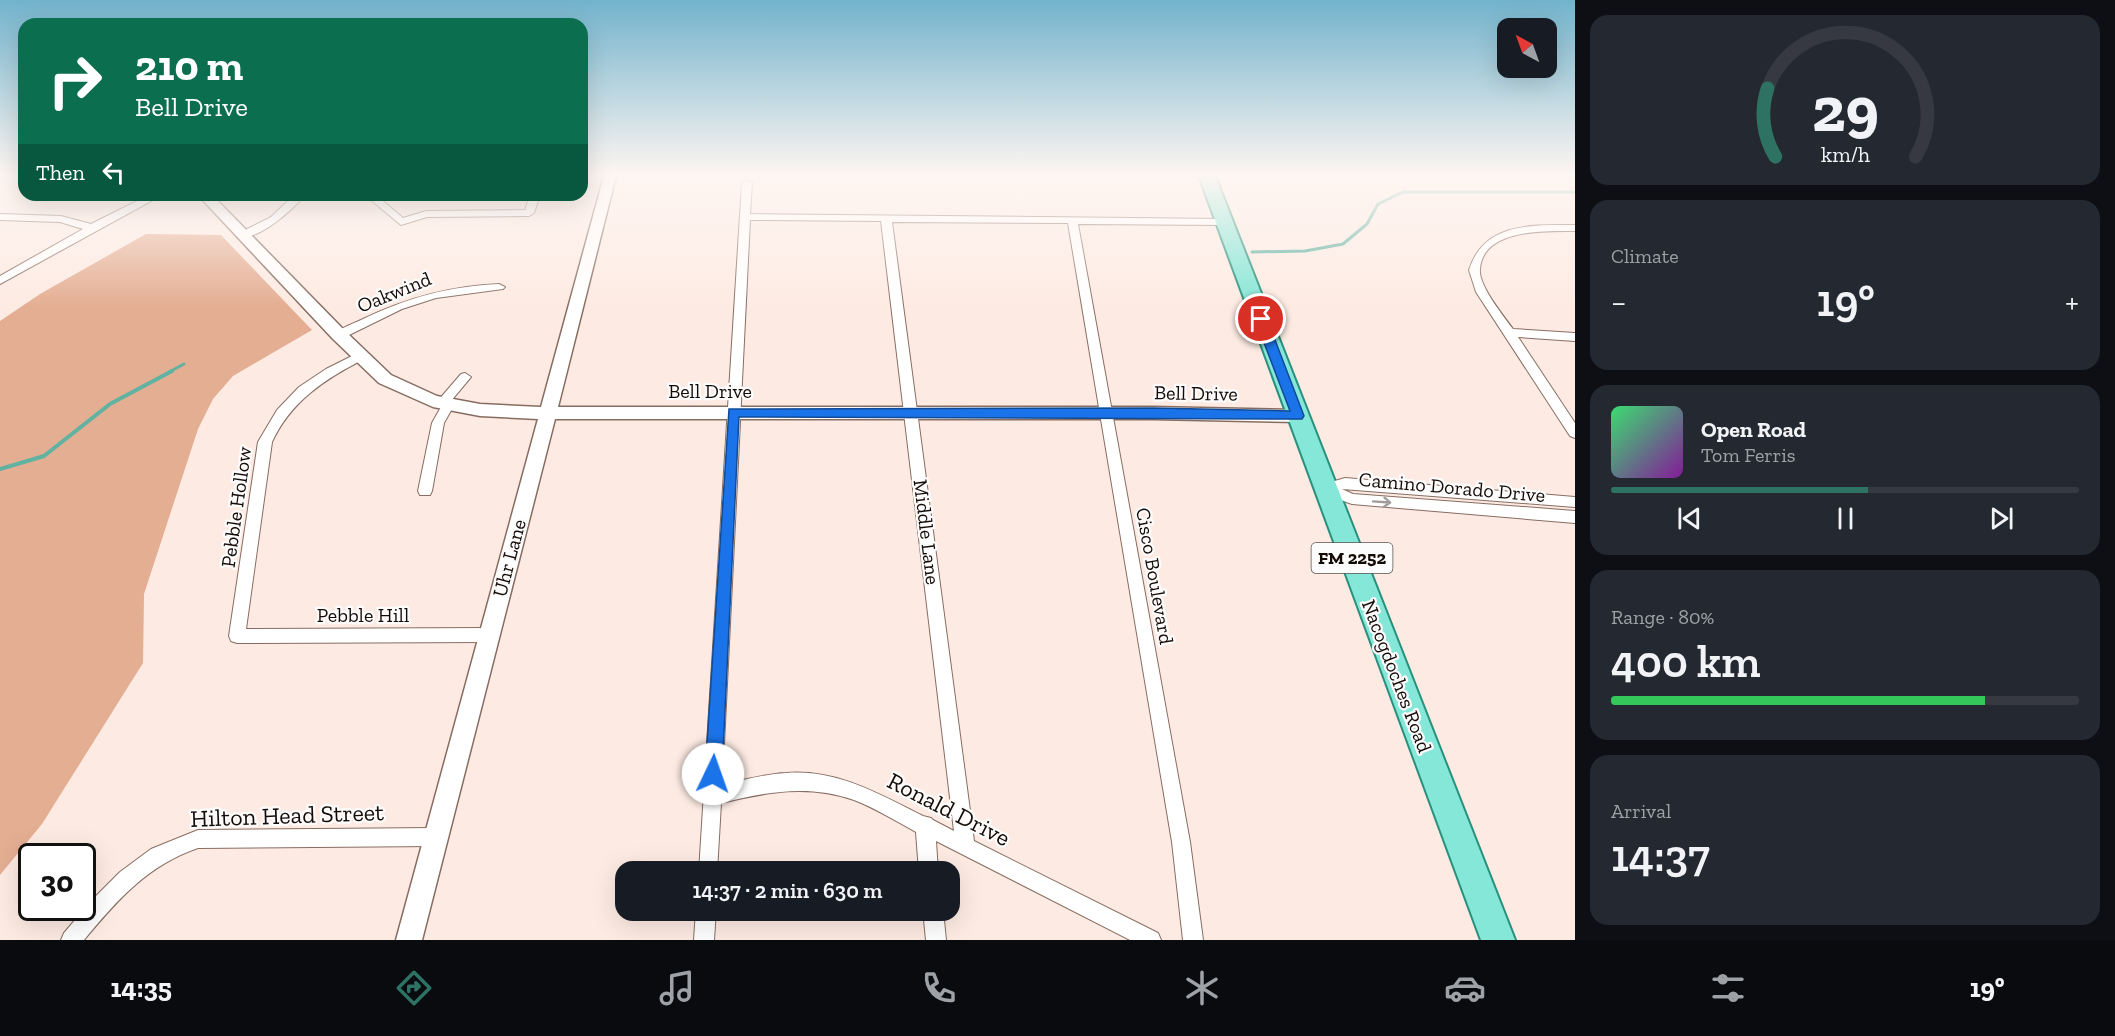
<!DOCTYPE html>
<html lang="en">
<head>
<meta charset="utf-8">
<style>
  body { margin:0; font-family:"Zilla Slab",serif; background:#242831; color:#f1f3f6; height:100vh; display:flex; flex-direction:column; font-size:22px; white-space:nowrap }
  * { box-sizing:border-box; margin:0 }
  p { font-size:20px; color:#9ea1a6 }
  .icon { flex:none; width:33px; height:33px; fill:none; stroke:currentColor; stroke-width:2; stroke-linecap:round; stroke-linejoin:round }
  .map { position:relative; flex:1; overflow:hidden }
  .drawer { display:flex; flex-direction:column; gap:15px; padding:15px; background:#0d0f14; width:540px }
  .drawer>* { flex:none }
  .top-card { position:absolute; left:18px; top:18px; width:570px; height:183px; border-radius:18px; box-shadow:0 6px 24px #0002; background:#0b6e4f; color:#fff; overflow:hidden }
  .needle { width:39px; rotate:319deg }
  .fabs { position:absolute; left:1497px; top:18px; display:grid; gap:12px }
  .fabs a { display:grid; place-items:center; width:60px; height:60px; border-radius:12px; background:#171b24; box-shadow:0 6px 24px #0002; font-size:30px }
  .speed { position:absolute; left:18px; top:843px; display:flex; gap:12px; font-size:30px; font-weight:700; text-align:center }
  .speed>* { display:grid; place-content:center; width:78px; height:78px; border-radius:50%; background:#171b24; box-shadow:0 6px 24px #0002; line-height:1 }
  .speed .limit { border:3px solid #111; border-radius:9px; background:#fff; color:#111 }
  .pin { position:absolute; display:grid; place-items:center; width:51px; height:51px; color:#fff; margin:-26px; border:3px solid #fff; border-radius:50%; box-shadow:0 2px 6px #0007 }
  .me { position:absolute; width:66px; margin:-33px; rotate:3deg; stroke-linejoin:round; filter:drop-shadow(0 0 4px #0008) }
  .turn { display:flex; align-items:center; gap:21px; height:126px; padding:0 18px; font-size:27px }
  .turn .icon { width:78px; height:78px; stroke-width:2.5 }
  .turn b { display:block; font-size:42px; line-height:51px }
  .then { display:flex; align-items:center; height:57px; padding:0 18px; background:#0003; gap:12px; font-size:22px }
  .big { font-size:45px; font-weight:600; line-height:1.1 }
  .drawer .tile { flex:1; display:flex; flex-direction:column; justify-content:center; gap:9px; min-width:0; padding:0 21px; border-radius:18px; background:#242831 }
  .drawer .dial { align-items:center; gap:0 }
  .dial svg { height:156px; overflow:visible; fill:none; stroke:#363941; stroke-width:7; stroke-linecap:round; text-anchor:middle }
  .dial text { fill:#f1f3f6; stroke:none }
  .song { display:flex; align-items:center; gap:18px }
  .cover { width:72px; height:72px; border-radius:9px; background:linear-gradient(135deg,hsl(140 70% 55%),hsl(290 70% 35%)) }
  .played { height:6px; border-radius:3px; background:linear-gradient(90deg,#2e7264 55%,#363941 55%) }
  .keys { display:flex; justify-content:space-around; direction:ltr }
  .heat { display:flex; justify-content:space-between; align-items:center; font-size:33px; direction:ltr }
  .charge { height:9px; border-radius:4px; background:linear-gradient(90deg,#34c759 80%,#363941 0) }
  .trip { position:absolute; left:615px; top:861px; width:345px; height:60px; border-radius:18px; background:#171b24; box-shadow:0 6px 24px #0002; font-weight:600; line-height:60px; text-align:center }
  .tabs { display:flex; height:96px; justify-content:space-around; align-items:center; background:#090b0e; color:#9ea1a6 }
  .tabs .icon { width:42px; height:42px }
  .tabs .active { color:#2e7264 }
  .tabs b { font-size:27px; color:#f1f3f6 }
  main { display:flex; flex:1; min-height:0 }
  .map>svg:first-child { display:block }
</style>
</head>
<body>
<main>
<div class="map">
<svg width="1575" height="940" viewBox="0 0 1575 940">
  <rect width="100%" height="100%" fill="#fdebe3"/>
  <path fill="#e4ae93" d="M 146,234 L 221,235 L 312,330 L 233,376 L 213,399 L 198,429 L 144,594 L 143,663 L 42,824 L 0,875 L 0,321 L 40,294 Z"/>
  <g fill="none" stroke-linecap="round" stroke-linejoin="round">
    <g stroke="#61b2a1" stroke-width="3">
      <path d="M 1252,252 L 1305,251 L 1343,244 L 1367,224 L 1378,204 L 1403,192 L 1575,192"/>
      <path d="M 169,372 L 184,364"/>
    </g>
    <path stroke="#61b2a1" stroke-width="4" d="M 0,469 L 44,456 L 110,404 L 172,371"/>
    <g stroke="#876d61" stroke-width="2">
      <g id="minor">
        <path d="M 747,180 L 752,183 L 750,214 L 1224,219 L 1229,222 L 1224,225 L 1078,224 L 1190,842 L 1203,940 L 1183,940 L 1172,842 L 1068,223 L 892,222 L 974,841 L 1158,933 L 1161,940 L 1130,940 L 936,841 L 938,872 L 919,872 L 916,832 C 896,821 875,808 854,800 C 808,784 767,792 721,803 L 717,872 L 699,872 L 742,183 ZM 750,220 L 881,221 L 954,831 L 933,820 L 931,818 L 923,816 C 879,794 837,769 786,773 C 765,774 743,780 722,785 Z"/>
        <path d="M 149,195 L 162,195 L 0,284 L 0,276 L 83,229 L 60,222 L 0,220 L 0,214 L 61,216 L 91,224 Z"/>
        <path d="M 294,195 L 305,195 C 292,210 260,240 239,237 L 239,233 L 271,217 Z"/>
        <path d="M 365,195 L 376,195 L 403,218 L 426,211 L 525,210 L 530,195 L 540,195 L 534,213 L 529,216 L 427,217 L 401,225 Z"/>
        <path d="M 1575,225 L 1575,231 C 1547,231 1483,228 1480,269 C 1478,285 1503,315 1513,329 L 1575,333 L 1575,341 L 1518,337 L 1575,423 L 1575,438 L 1570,436 L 1476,292 L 1469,270 C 1484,222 1532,225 1575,225 Z"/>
        <path d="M 499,284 L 505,287 L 503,289 L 436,298 L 402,309 L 343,338 L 339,339 L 333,335 C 340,328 352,324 361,320 C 406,298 449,286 499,284 Z"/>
        <path d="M 360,352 L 366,356 L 364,359 C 325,379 291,401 272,442 L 246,629 L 488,628 L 494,630 L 496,635 L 494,640 L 488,642 L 237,643 L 231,641 L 229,636 L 258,442 L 277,410 L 299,387 L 326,369 Z"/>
        <path d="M 465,373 L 471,377 L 451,401 L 454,405 L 444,423 L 432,491 L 430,495 L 420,495 L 418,491 L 432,423 L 441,407 L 436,403 L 461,374 Z"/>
        <path d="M 1345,478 L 1575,497 L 1575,507 L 1342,489 L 1353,494 L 1575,511 L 1575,523 L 1352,504 L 1321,493 L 1319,489 L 1321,485 Z"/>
        <path d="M 436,828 L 443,830 L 445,837 L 443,844 L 436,846 L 198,848 C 148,865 117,900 84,940 L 61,940 L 64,933 L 92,900 L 120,872 L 151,849 L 198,830 Z"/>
        <path d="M 696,910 L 716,910 L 714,940 L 694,940 Z"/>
        <path d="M 923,910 L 943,910 L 946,940 L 926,940 Z"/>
      </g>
    </g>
    <g stroke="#876d61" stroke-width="3">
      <path id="tertiary" d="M 604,176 L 616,176 L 558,407 L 1153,407 L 1298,410 L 1307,416 L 1298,422 L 1153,419 L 555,419 L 422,940 L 396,940 L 538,419 L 480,416 L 433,407 L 379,383 L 333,339 L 198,195 L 212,195 L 345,331 L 391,375 L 437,396 L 480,404 L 541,407 Z"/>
    </g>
    <g stroke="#28907d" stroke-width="4">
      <path id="primary" d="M 1199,176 L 1215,176 L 1515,940 L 1481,940 Z"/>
    </g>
    <use href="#minor" fill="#fff" fill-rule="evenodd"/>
    <use href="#tertiary" fill="#fff" fill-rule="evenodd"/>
    <use href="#primary" fill="#85e7d7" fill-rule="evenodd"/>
  </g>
  <defs><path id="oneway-shaft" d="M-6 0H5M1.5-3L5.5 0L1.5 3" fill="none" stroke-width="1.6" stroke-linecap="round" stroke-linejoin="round" transform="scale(1.5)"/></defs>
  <use stroke="#a19d9c" href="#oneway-shaft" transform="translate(1382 502) rotate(4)"/>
  <linearGradient id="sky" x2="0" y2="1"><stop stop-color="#72b3cc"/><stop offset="0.57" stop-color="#fef6f2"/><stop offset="1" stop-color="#fef6f2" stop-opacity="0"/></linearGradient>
  <rect width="1575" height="307" fill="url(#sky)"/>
  <path fill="#1a73e8" stroke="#114b97" stroke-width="1.5" d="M 1261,315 L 1267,319 L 1304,416 L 1302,419 L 739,417 L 722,774 L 720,780 L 713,783 L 707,780 L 705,774 L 729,409 L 1153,408 L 1290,411 L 1255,319 Z"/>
  <g text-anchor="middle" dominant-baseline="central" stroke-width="4.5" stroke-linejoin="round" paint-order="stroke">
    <rect fill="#fcfcfc" stroke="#5a5350" stroke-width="1.5" x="1311.5" y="543" width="81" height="30" rx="4.5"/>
    <g font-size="18" font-weight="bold" fill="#140b07">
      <text x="1352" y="558">FM 2252</text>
    </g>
    <g font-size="20" fill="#140b07" stroke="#fcfcfc">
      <text transform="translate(394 292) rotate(-22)">Oakwind</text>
      <text x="710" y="391">Bell Drive</text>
      <text transform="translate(1196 393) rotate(1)">Bell Drive</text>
      <text transform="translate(1452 487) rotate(5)">Camino Dorado Drive</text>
      <text transform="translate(236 507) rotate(-82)">Pebble Hollow</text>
      <text transform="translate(927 532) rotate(83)">Middle Lane</text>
      <text transform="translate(509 558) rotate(-75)">Uhr Lane</text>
      <text transform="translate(1155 576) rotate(80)">Cisco Boulevard</text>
      <text x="363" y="615">Pebble Hill</text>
      <text transform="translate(1397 676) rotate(69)">Nacogdoches Road</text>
    </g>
    <g font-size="24" fill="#140b07" stroke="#fcfcfc">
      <text transform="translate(949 809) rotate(27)">Ronald Drive</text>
      <text transform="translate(287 815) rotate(-2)">Hilton Head Street</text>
    </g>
  </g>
</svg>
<div class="fabs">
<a><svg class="needle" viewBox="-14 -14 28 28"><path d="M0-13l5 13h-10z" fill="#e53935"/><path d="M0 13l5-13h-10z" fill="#9ea1a6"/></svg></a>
</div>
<div class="speed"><div class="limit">30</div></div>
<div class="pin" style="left:1261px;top:319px;background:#d93025"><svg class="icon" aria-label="arrive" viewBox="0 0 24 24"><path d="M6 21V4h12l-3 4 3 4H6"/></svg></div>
<svg class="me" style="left:713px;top:774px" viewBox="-20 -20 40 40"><circle r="19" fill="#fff"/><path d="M0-13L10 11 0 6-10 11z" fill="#1a73e8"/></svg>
<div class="trip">14:37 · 2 min · 630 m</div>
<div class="top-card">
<div class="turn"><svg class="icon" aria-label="right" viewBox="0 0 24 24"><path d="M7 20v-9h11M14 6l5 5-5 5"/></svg><div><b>210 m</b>Bell Drive</div></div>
<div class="then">Then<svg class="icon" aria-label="left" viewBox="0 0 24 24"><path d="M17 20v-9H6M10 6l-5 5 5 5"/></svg></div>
</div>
</div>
<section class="drawer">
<div class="tile dial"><svg viewBox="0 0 100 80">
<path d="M14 69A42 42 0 1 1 86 69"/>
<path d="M14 69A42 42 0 0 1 10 34" stroke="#2e7264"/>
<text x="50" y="56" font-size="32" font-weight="700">29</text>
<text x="50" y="72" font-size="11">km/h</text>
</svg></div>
<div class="tile"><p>Climate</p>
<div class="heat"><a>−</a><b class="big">19°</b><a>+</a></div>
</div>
<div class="tile">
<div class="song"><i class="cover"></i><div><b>Open Road</b><p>Tom Ferris</p></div></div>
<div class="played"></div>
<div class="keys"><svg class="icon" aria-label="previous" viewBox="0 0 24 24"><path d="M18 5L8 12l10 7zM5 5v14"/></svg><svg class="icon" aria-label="pause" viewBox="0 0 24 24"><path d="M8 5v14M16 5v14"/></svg><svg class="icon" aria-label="next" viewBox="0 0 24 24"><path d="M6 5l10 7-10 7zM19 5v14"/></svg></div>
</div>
<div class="tile"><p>Range · 80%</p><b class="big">400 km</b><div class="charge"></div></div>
<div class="tile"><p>Arrival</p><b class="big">14:37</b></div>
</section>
</main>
<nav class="tabs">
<b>14:35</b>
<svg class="icon active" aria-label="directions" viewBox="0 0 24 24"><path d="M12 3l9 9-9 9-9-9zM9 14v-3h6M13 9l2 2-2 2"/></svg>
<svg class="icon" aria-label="music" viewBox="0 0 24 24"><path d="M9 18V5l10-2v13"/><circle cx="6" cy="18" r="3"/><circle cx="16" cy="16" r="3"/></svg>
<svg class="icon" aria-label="phone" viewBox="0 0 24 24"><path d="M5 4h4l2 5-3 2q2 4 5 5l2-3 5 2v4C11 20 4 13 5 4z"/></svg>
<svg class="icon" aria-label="climate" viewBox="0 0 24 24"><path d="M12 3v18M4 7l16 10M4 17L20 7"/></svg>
<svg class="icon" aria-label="car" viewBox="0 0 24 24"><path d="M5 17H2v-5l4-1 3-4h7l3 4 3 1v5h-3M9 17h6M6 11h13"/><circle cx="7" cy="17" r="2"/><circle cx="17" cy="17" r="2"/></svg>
<svg class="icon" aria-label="filters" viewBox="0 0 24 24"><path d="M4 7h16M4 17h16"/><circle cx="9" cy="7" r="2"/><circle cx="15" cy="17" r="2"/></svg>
<b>19°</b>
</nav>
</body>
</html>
